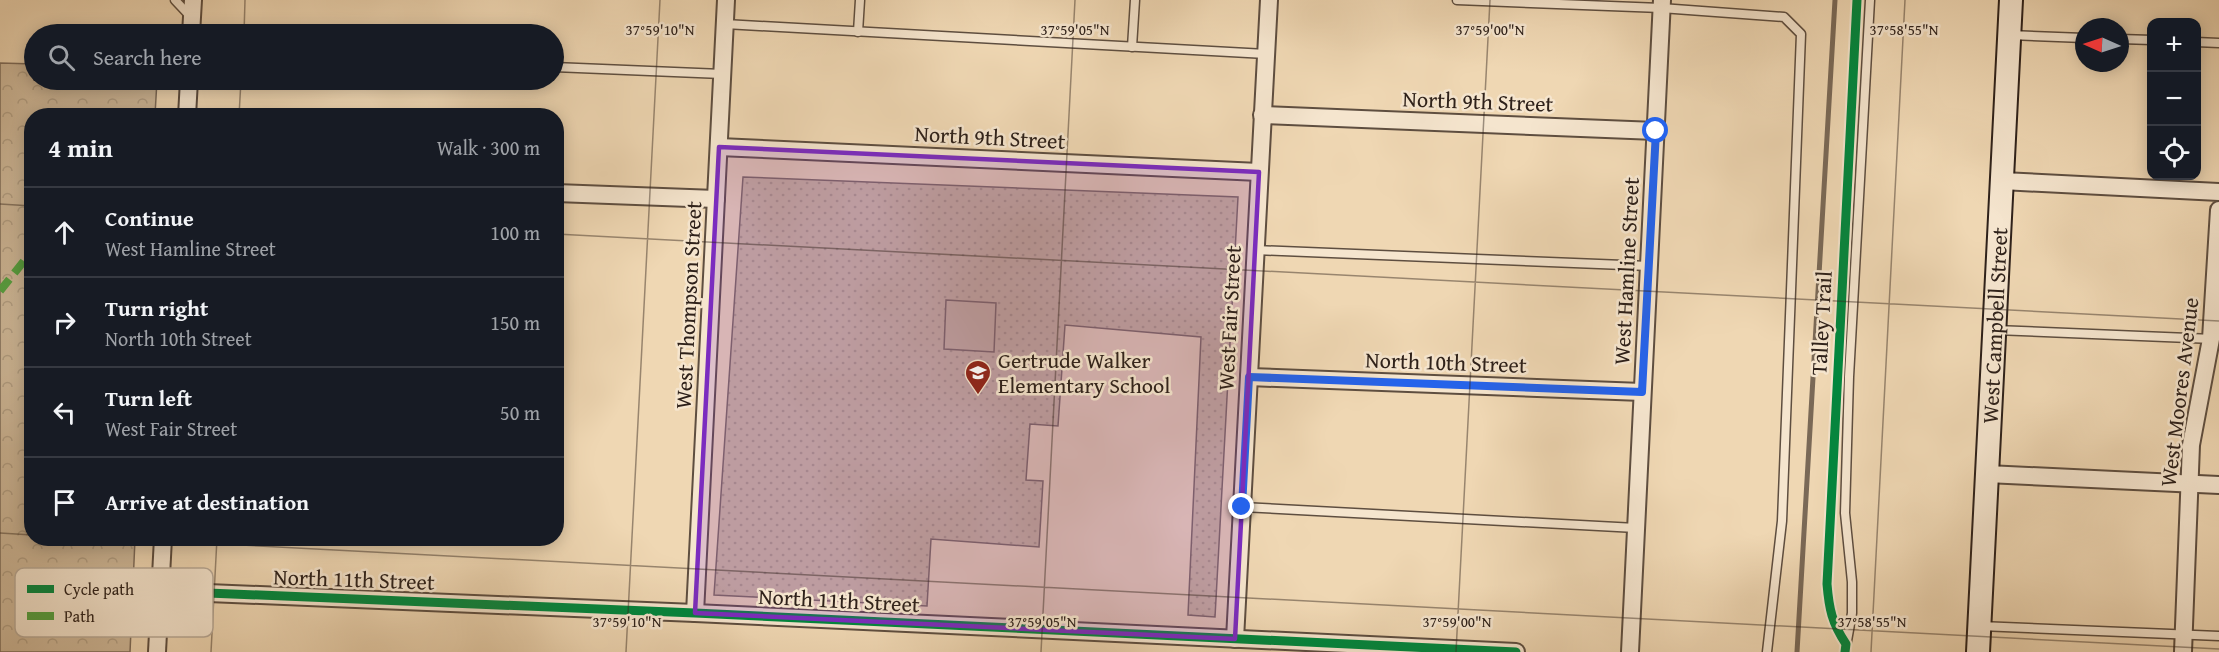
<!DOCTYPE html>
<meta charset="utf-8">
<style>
:root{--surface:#171b24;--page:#20242c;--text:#f1f3f6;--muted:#9ea1a6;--line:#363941}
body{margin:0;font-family:"Gentium Book Plus",serif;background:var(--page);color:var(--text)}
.controls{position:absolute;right:18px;top:18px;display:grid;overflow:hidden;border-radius:12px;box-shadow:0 3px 15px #0003}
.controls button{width:54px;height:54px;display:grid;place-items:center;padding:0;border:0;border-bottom:2px solid var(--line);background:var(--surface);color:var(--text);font:30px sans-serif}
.compass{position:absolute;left:2075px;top:18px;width:54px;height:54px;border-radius:50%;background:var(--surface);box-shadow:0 3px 15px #0003;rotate:273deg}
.stop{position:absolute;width:18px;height:18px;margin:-14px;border:4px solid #2563eb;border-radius:50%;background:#fff}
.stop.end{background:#2563eb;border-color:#fff;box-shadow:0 2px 6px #0008}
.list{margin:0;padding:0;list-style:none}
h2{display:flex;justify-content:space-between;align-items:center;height:78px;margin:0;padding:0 24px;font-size:26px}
h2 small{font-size:20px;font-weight:400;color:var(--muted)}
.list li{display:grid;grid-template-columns:39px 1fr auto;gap:18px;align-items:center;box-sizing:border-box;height:90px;padding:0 24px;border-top:2px solid var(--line)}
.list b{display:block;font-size:22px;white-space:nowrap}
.list p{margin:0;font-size:20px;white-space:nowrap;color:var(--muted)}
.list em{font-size:20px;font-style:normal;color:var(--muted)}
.icon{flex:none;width:33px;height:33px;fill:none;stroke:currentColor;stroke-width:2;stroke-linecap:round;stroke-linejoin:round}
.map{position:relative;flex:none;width:2219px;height:652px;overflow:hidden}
.search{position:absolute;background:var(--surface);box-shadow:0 3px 15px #0003;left:24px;top:24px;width:540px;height:66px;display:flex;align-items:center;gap:15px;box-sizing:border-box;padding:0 21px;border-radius:33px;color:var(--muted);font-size:22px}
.panel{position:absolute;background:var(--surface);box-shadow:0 3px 15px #0003;left:24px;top:108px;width:540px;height:438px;border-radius:24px}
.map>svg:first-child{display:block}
</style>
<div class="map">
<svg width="2219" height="652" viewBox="0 0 2219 652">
<defs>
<pattern id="grass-dots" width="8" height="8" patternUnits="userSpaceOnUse" patternTransform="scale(1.5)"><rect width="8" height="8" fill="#ceb899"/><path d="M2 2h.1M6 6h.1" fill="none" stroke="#b19e83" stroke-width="1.8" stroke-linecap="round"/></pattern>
<pattern id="forest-crowns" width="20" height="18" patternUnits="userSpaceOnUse" patternTransform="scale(1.5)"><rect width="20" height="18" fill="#ceb899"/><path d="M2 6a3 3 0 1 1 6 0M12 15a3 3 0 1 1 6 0" fill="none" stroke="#b19e83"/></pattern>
</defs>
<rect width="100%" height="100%" fill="#efd7b3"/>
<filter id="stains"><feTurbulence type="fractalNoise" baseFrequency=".00333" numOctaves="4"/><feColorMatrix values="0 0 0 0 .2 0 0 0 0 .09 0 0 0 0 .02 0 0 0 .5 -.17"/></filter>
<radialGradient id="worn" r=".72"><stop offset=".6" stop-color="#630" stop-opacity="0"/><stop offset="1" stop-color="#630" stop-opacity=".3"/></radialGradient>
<path fill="url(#grass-dots)" stroke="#7e6c5a" stroke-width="1.5" d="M743,177l495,20 -23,420 -27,-2 13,-278 -136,-12 -7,101 -28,-2 -4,56 17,1 -4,66 -108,-8 -4,67 -213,-11z"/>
<path fill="url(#forest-crowns)" stroke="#7e6c5a" stroke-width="1.5" d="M0,63l34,1v16h123l-2,35 -123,1v422l103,1 -5,113h-130z"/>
<path fill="#ceb899" stroke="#7e6c5a" stroke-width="1.5" d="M946,300l50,3 -2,49 -50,-3z"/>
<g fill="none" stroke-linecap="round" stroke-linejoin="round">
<path stroke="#7a6957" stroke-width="5" d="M1797,652l38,-652"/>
<defs>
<g id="lane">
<path d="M175,0l15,16"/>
<path d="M1457,0l204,8 123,9 17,17 -19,487 -15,131"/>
<path d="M725,24l541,30"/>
<path d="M858,32l2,-32"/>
<path d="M2010,35l74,3"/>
<path d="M2120,39l32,1"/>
<path d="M2196,42l23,1"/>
<path d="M1132,47l3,-47"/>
<path d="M554,67l168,7"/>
<path d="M1255,250l394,16"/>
<path d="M1995,330l218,9"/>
<path d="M1242,507l394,21"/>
<path d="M1980,626l239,10"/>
<path d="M1845,652l7,-39v-31l-7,-69 4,-136 21,-377"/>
</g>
<g id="street">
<path d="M191,34l2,-34"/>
<path d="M1262,115l394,16"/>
<path d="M187,116l2,-36"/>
<path d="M719,147l540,25"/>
<path d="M2002,181l217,11"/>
<path d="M556,193l160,6"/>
<path d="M1249,377l393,15"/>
<path d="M1987,474l232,11"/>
<path d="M160,591l535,22 821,39"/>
<path d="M695,613l31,-613"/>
<path d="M1235,639l34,-639"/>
<path d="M157,652l6,-114"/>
<path d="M1630,652l32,-652"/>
<path d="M2183,652l8,-207 20,-106 8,-129"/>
</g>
<g id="secondary">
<path id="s1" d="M1978,652l33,-652"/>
</g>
</defs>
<use href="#lane" stroke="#5e4e40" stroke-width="11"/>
<use href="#street" stroke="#5e4e40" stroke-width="20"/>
<use href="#secondary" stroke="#2e211a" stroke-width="26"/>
<use href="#lane" stroke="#f5e5ce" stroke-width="8"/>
<use href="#street" stroke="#f5e5ce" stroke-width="16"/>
<use href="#secondary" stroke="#f5e5ce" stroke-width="22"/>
<g stroke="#52a240" stroke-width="8" stroke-dasharray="15 8" stroke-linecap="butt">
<path d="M0,291l32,-40"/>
<path d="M52,611l96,7"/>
</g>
<defs>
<g id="cycleway">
<path d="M160,591l535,22 821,39"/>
<path d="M1845,652l1,-8c-14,-21 -17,-35 -19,-60l30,-584"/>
</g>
</defs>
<use href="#cycleway" stroke="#f5e5ce" stroke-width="13"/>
<use href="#cycleway" stroke="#00873e" stroke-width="9"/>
</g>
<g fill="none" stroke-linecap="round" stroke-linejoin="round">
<path stroke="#2563eb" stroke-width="8" d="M1242,507l7,-130 393,15 14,-261"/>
</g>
<path fill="#7b2cbf" fill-opacity="0.2" stroke="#7b2cbf" stroke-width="4.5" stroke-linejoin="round" d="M719,147l540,25 -24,467 -540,-26z"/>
<path fill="none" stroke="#2e211a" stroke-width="1.5" stroke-opacity="0.45" d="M244,34l1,-34M239,116l2,-36M0,204l32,2M556,234l1663,87M0,533l32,2M107,538l2112,111M211,652l6,-114M626,652l34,-652M1041,652l34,-652M1456,652l34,-652M1871,652l34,-652"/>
<defs>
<symbol id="school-pin" viewBox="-11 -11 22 30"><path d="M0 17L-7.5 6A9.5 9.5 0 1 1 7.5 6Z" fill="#8f2418" stroke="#f5e5ce"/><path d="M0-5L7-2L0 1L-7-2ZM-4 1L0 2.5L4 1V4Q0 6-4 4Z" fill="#fff"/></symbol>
</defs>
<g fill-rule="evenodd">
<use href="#school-pin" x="963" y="358" width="30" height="40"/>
</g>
<g text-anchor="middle" stroke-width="5" stroke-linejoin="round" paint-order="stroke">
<g font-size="22" fill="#2e211a" stroke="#f5e5ce">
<text transform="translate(1478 101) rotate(2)" y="8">North 9th Street</text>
<text transform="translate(990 137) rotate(3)" y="8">North 9th Street</text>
<text transform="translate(1626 271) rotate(-87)" y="8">West Hamline Street</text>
<text transform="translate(688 305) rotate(-87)" y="8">West Thompson Street</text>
<text transform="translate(1229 318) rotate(-87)" y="8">West Fair Street</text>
<text transform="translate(1821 323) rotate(-87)" y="8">Talley Trail</text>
<text dy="8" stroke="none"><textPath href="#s1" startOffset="327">West Campbell Street</textPath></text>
<text transform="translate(1446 362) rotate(2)" y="8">North 10th Street</text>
<text transform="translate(2179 392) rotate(-83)" y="8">West Moores Avenue</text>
<text transform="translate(354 579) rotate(2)" y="8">North 11th Street</text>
<text transform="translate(839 600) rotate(3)" y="8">North 11th Street</text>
</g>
<g font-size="22" fill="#2e211a" stroke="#f5e5ce" text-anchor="start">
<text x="998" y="368">Gertrude Walker<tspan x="998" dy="25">Elementary School</tspan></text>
</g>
</g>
<rect x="15" y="568" width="198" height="69" rx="9" fill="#f5e5ce" stroke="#b9aa98" stroke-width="1.5"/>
<rect x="27" y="585" width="27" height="8" fill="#00873e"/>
<rect x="27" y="612" width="27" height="8" fill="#52a240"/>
<g font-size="16" fill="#2e211a">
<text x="64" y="595">Cycle path</text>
<text x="64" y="622">Path</text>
</g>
<g font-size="15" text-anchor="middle" fill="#2e211a" stroke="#f5e5ce" stroke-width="5" stroke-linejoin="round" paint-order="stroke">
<text x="660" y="35">37°59'10"N</text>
<text x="1075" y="35">37°59'05"N</text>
<text x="1490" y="35">37°59'00"N</text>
<text x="1904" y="35">37°58'55"N</text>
<text x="627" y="627">37°59'10"N</text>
<text x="1042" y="627">37°59'05"N</text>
<text x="1457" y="627">37°59'00"N</text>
<text x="1872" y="627">37°58'55"N</text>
</g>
<rect width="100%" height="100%" filter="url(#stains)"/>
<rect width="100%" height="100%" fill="url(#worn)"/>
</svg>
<div class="controls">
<button>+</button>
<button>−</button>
<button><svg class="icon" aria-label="locate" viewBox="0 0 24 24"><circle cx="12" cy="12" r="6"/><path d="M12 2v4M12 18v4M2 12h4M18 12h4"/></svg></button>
</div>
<svg class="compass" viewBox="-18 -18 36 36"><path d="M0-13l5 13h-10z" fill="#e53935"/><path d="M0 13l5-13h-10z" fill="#9ea1a6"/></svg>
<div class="stop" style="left:1656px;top:131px"></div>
<div class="stop end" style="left:1242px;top:507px"></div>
<div class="search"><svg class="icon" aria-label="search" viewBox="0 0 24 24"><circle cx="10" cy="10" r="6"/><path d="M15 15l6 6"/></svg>Search here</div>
<section class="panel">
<h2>4 min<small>Walk · 300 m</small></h2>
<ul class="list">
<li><svg class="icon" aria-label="ahead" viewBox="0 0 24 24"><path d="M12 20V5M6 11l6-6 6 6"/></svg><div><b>Continue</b><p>West Hamline Street</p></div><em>100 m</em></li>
<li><svg class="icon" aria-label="right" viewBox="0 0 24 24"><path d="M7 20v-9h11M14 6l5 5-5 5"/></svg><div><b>Turn right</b><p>North 10th Street</p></div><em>150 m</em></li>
<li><svg class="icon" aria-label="left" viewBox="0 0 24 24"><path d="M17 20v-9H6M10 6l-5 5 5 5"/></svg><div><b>Turn left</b><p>West Fair Street</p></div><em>50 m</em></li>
<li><svg class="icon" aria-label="arrive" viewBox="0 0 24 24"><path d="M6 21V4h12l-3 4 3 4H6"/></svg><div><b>Arrive at destination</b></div></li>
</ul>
</section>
</div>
